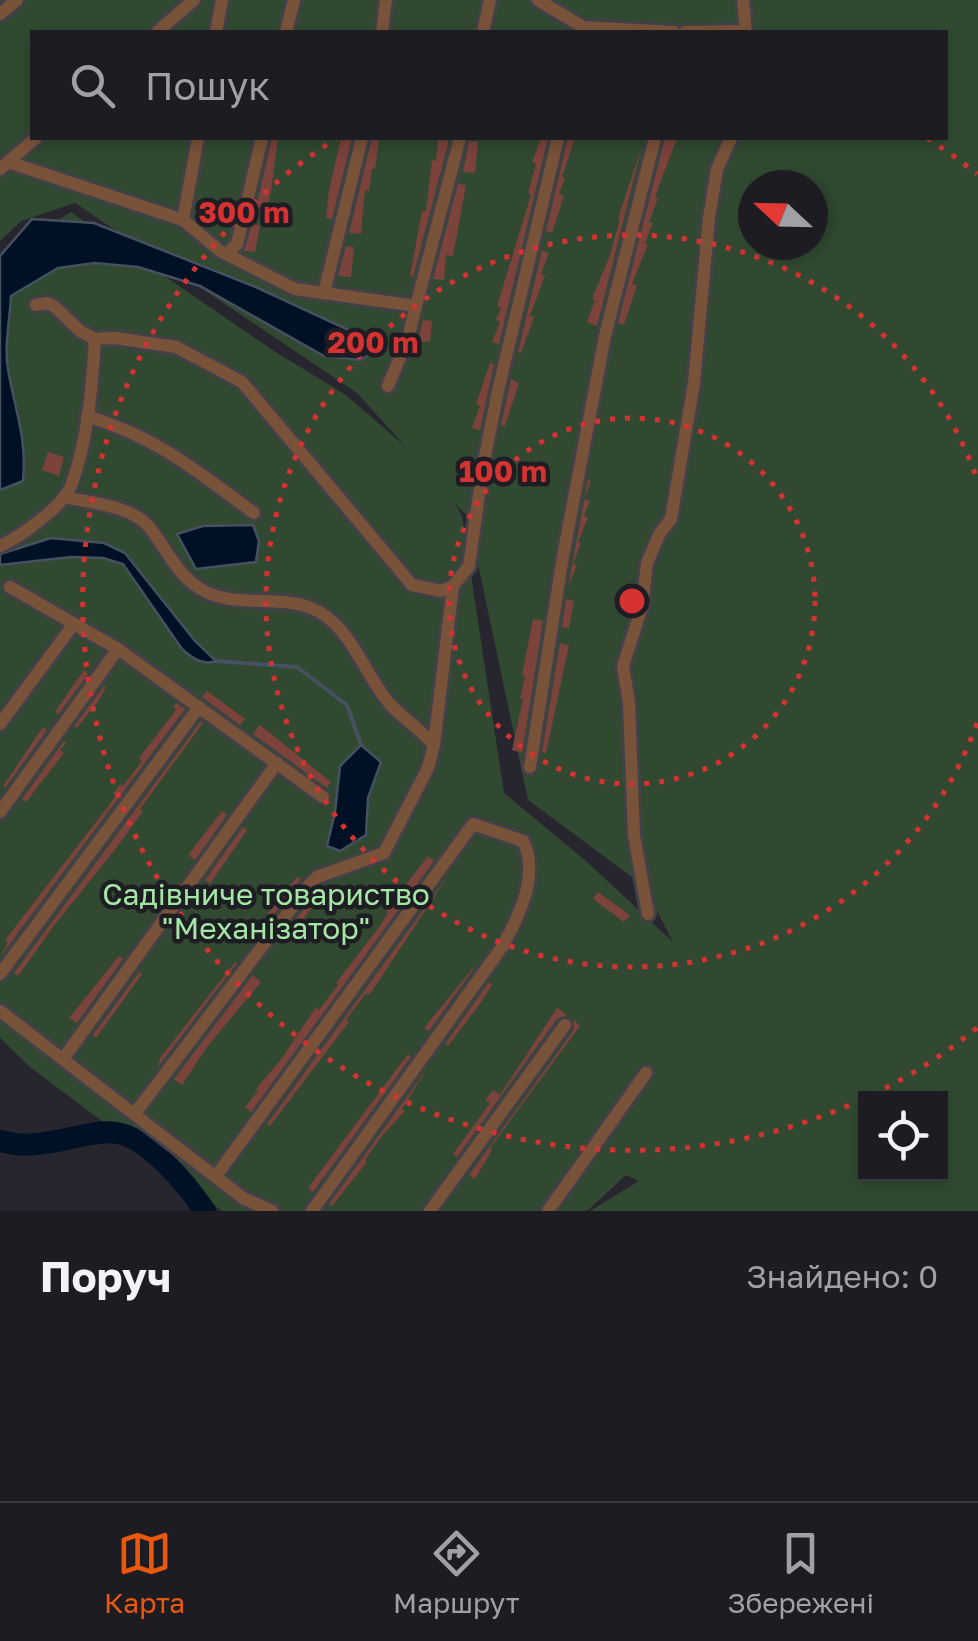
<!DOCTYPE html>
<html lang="uk">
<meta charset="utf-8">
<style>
:root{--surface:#1d1c22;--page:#2a292f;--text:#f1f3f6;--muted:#a0a1a5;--line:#3b3a40;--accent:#ea580c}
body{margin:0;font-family:"Golos Text",sans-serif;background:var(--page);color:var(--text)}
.controls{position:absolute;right:30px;bottom:30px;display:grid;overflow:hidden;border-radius:0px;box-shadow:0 5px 15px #0003}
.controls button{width:90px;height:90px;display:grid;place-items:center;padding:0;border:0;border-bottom:2px solid var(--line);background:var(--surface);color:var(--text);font:50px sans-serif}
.compass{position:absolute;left:738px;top:170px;width:90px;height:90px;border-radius:50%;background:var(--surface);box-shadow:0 5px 15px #0003;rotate:292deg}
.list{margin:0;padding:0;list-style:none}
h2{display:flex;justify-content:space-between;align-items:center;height:130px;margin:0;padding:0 40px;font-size:42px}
h2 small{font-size:32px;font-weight:400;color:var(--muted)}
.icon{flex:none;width:55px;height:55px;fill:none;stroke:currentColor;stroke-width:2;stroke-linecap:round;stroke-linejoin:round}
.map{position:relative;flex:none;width:978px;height:1211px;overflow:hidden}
.search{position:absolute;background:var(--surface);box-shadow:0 5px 15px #0003;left:30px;right:30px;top:30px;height:110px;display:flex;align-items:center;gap:25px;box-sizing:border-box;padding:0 35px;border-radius:0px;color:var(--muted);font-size:38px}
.sheet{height:290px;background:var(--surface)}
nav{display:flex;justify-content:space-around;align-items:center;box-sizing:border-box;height:140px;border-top:2px solid var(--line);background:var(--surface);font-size:28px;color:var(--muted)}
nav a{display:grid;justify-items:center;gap:5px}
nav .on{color:var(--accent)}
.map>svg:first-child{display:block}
</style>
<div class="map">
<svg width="978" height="1211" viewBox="0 0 978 1211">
<rect width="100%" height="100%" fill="#27262e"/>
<path fill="#314931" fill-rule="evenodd" d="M0,0h978v1211h-388l49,-30 -13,-6 -39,36h-365l-192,-144 -30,-29v-781l71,-45 203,139 72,44 60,52 -49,-54 -282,-190 -54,18 -21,20zM32,32h914v106h-914zM753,185h60v60h-60zM455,503l13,14 60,283 116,86 29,56 -87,-81 -82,-68 -42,-277zM866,1098h74v76h-74z"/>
<g fill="#001125" stroke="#455160" stroke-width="2.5">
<path d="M32,219l62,4 164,65 110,51 8,10 -15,11 -37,-4 -124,-70 -62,-19 -43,-4 -37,5 -47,28c-1,23 -7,51 -3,73 7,42 19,67 15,112l-23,9v-234z"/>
<path d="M253,525l6,16 -3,21 -60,7 -19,-35 26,-8z"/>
<path d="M51,538l53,5 21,10 70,88 21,20c-13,5 -24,-3 -34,-12l-59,-85 -20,-6 -32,-1 -71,8v-11z"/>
<path d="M361,745l20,17 -13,36 -2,37 -26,16 -13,-5 8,-34 5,-46z"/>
</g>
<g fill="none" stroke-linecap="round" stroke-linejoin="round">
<path stroke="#455160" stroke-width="4" d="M216,661l81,6 50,38 14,40"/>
<path stroke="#001125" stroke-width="22" d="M0,1141c27,7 35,3 62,-1 16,-3 39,-10 55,-7 32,5 71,53 88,78"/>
</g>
<g fill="#7c423c">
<path d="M272,138h6l-7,53 -4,19 -11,-2z"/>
<path d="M341,138h11l-20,81 -6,-1 3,-28z"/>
<path d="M372,138h7l-4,31h-3l-3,22 -4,-1 -4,44 -12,-1z"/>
<path d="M541,138h7l-49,206 -7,-2 8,-20 -4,-2 5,-12 -4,-2 34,-111 -3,-2 8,-29 -4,-2z"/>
<path d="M568,138h7l-13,39 3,1 -6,16 5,2 -12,37 -6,-2z"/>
<path d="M665,138h12l-22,59 3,1 -9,24 4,1 -8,20 3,1 -16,40 5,1 -13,40 -6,-2z"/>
<path d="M438,140l10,1v3l-35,133 -3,-1 12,-65h4l6,-51 4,1z"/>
<path d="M469,141l9,1 -3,31 -12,-1z"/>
<path d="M642,146l-45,180 -10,-4 8,-22 -3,-1 18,-44 10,-36 -2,-1z"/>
<path d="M458,184l8,1 -13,71 -7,-1 -2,25 -11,-1z"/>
<path d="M252,224l8,1 -5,27 -11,-1z"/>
<path d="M346,246l8,1 -3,30 -13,-1z"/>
<path d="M542,250l7,3 -8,21 4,2 -15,40 4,1 -13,36 -3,-1z"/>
<path d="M423,320l9,1 -2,21 -12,-1z"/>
<path d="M490,363l4,1 -14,66 -8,-2 8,-22 -4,-2z"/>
<path d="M511,379l8,4 -14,43 -4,-1z"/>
<path d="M48,452l16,5 -5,19 -17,-6z"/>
<path d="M588,479l3,2 -7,18 6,2 -6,15 4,2 -10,24 3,1 -8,21 4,1 -9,22z"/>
<path d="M566,599l8,2 -5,27 -7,-1z"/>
<path d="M533,619l10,2 -21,132 -10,-3 11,-51h-3l5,-23 -3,-1z"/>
<path d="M560,643l9,2 -23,108 -4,-1z"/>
<path d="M84,670l4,4 -30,41 -3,-3z"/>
<path d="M104,686l2,1 -6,12 -23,29 -3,-2z"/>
<path d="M207,691l38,28 -5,6 -38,-28z"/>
<path d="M176,703l9,6 -185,248 8,-15 -3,-2 111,-144 -3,-2 7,-10 3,2 19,-25 -3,-3 37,-48 -3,-3z"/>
<path d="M201,721l2,2 -63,86 3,2 -26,36 -64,80 -35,49 -4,-3z"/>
<path d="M260,725l71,57 -4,6 -74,-54z"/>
<path d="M43,727l4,3 -42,58 -2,-2z"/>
<path d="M64,741l2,2 -6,7 4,3 -38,49 -4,-3z"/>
<path d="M222,811l5,4 -32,45 -7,-5z"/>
<path d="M243,827l4,3 -37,54 -5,-4z"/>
<path d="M428,856l6,5 -183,251 -6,-5 13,-16 -2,-2 26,-31 34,-51 3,3 19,-25 -2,-2 41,-53 11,-17 -2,-2z"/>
<path d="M450,873l-74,112 -7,10 -3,-2 -20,27 3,2 -79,104 -3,-2z"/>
<path d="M297,877l4,2 -29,38 -5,-3z"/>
<path d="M317,892l4,3 -28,38 -5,-4z"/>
<path d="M598,892l32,23 -6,7 -31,-23z"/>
<path d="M119,956l4,3 -46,64 -8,-5z"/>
<path d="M235,962l2,1 -79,104 2,-9z"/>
<path d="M472,969l1,1 -44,61 -5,-3z"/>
<path d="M139,972l3,2 -46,64 -3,-3z"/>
<path d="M253,975l8,7 -54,65 -25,38 -8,-6z"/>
<path d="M489,982l3,3 -10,16 -34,45 -3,-2z"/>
<path d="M557,1008l10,7 -10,4 -100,138 -4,-3 37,-51 -5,-3 8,-10 7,5z"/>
<path d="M574,1020l6,6 -90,122 2,2 -17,29 -6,-4 104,-144z"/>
<path d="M408,1054l3,3 -98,135 -5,-4z"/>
<path d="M427,1069l-25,40 3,2 -24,26 -16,23 2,2 -35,44 -3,-2z"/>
</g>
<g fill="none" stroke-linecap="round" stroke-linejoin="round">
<defs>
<g id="street">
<path d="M538,0l45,27 91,5"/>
<path d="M743,0l3,32"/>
<path d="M0,14l17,-14"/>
<path d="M157,32l37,-32"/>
<path d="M216,32l6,-32"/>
<path d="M286,32l8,-32"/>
<path d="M382,32l4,-32"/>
<path d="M483,32l7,-32"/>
<path d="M685,32l60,-1"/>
<path d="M8,162l175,58 37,31 75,38 121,17 44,-168"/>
<path d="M0,169l36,-31"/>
<path d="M183,220l15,-82"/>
<path d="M228,253l9,-9 25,-106"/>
<path d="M324,293l38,-155"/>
<path d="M36,305l11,-2 8,4 25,24 15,8 20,-1 61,9 66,35 170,203 29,6 12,-5 16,-20 14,-100 15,-75 60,-253"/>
<path d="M388,386l20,-48 8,-32"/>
<path d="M87,416c71,22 108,54 167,97"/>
<path d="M64,497c26,6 68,8 86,31 14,18 24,40 42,55 35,29 80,10 119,25 39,15 53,66 78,95 13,15 31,26 45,42l-6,23 -44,85 -67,24 -8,8 -173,227"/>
<path d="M0,546c20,-9 62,-39 71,-60 17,-45 21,-99 24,-147"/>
<path d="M10,587l108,62 205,148"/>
<path d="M0,724l73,-99"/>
<path d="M434,745l19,-159"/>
<path d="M530,767l33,-211 42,-220 50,-198"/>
<path d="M0,812l118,-163"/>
<path d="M648,914l-14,-79 -5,-132 -6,-37 19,-59 5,-44 13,-30 11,-14 23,-136 15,-165 8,-49 14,-31"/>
<path d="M0,974l199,-267"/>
<path d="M0,1011l243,187 29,13"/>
<path d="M63,1059l214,-296"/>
<path d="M216,1176l257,-352 50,17c17,33 -4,76 -21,106l-190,264"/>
<path d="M430,1211l135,-186"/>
<path d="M548,1211l98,-138"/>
</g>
</defs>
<use href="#street" stroke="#424148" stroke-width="18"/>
<use href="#street" stroke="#795339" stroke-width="12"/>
</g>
<g fill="none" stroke="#d73232" stroke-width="5" stroke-dasharray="5 10">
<circle cx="632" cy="601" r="183"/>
<path d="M977 723A366 366 0 1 1 977 479"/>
<path d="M977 1028A549 549 0 1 1 337 138M927 138A549 549 0 0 1 977 174"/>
</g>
<g text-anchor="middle" stroke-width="9" stroke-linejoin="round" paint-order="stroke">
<g font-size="30" fill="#a4e6a4" stroke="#1e1d24">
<text x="266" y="905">Садівниче товариство<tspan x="266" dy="34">"Механізатор"</tspan></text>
</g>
</g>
<circle cx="632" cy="601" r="15" fill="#d73232" stroke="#1e1d24" stroke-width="5"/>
<g font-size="30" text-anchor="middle" font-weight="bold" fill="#d73232" stroke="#1e1d24" stroke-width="9" stroke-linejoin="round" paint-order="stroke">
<text x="244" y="223">300 m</text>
<text x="373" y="353">200 m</text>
<text x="503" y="482">100 m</text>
</g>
</svg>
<div class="controls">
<button><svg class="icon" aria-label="locate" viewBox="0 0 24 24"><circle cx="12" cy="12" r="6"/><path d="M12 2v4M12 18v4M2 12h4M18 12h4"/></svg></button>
</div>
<svg class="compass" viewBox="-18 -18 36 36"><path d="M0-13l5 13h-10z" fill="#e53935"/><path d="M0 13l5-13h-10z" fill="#a0a1a5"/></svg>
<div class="search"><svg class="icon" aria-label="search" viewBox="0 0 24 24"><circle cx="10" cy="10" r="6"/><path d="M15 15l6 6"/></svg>Пошук</div>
</div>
<section class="sheet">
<h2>Поруч<small>Знайдено: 0</small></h2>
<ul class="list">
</ul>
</section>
<nav>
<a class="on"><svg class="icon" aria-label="map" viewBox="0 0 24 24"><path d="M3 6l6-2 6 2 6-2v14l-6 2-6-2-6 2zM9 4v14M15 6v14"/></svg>Карта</a>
<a><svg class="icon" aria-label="directions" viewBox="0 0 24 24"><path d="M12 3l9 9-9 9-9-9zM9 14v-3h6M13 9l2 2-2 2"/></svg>Маршрут</a>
<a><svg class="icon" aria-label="saved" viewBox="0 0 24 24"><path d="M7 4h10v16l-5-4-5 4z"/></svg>Збережені</a>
</nav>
